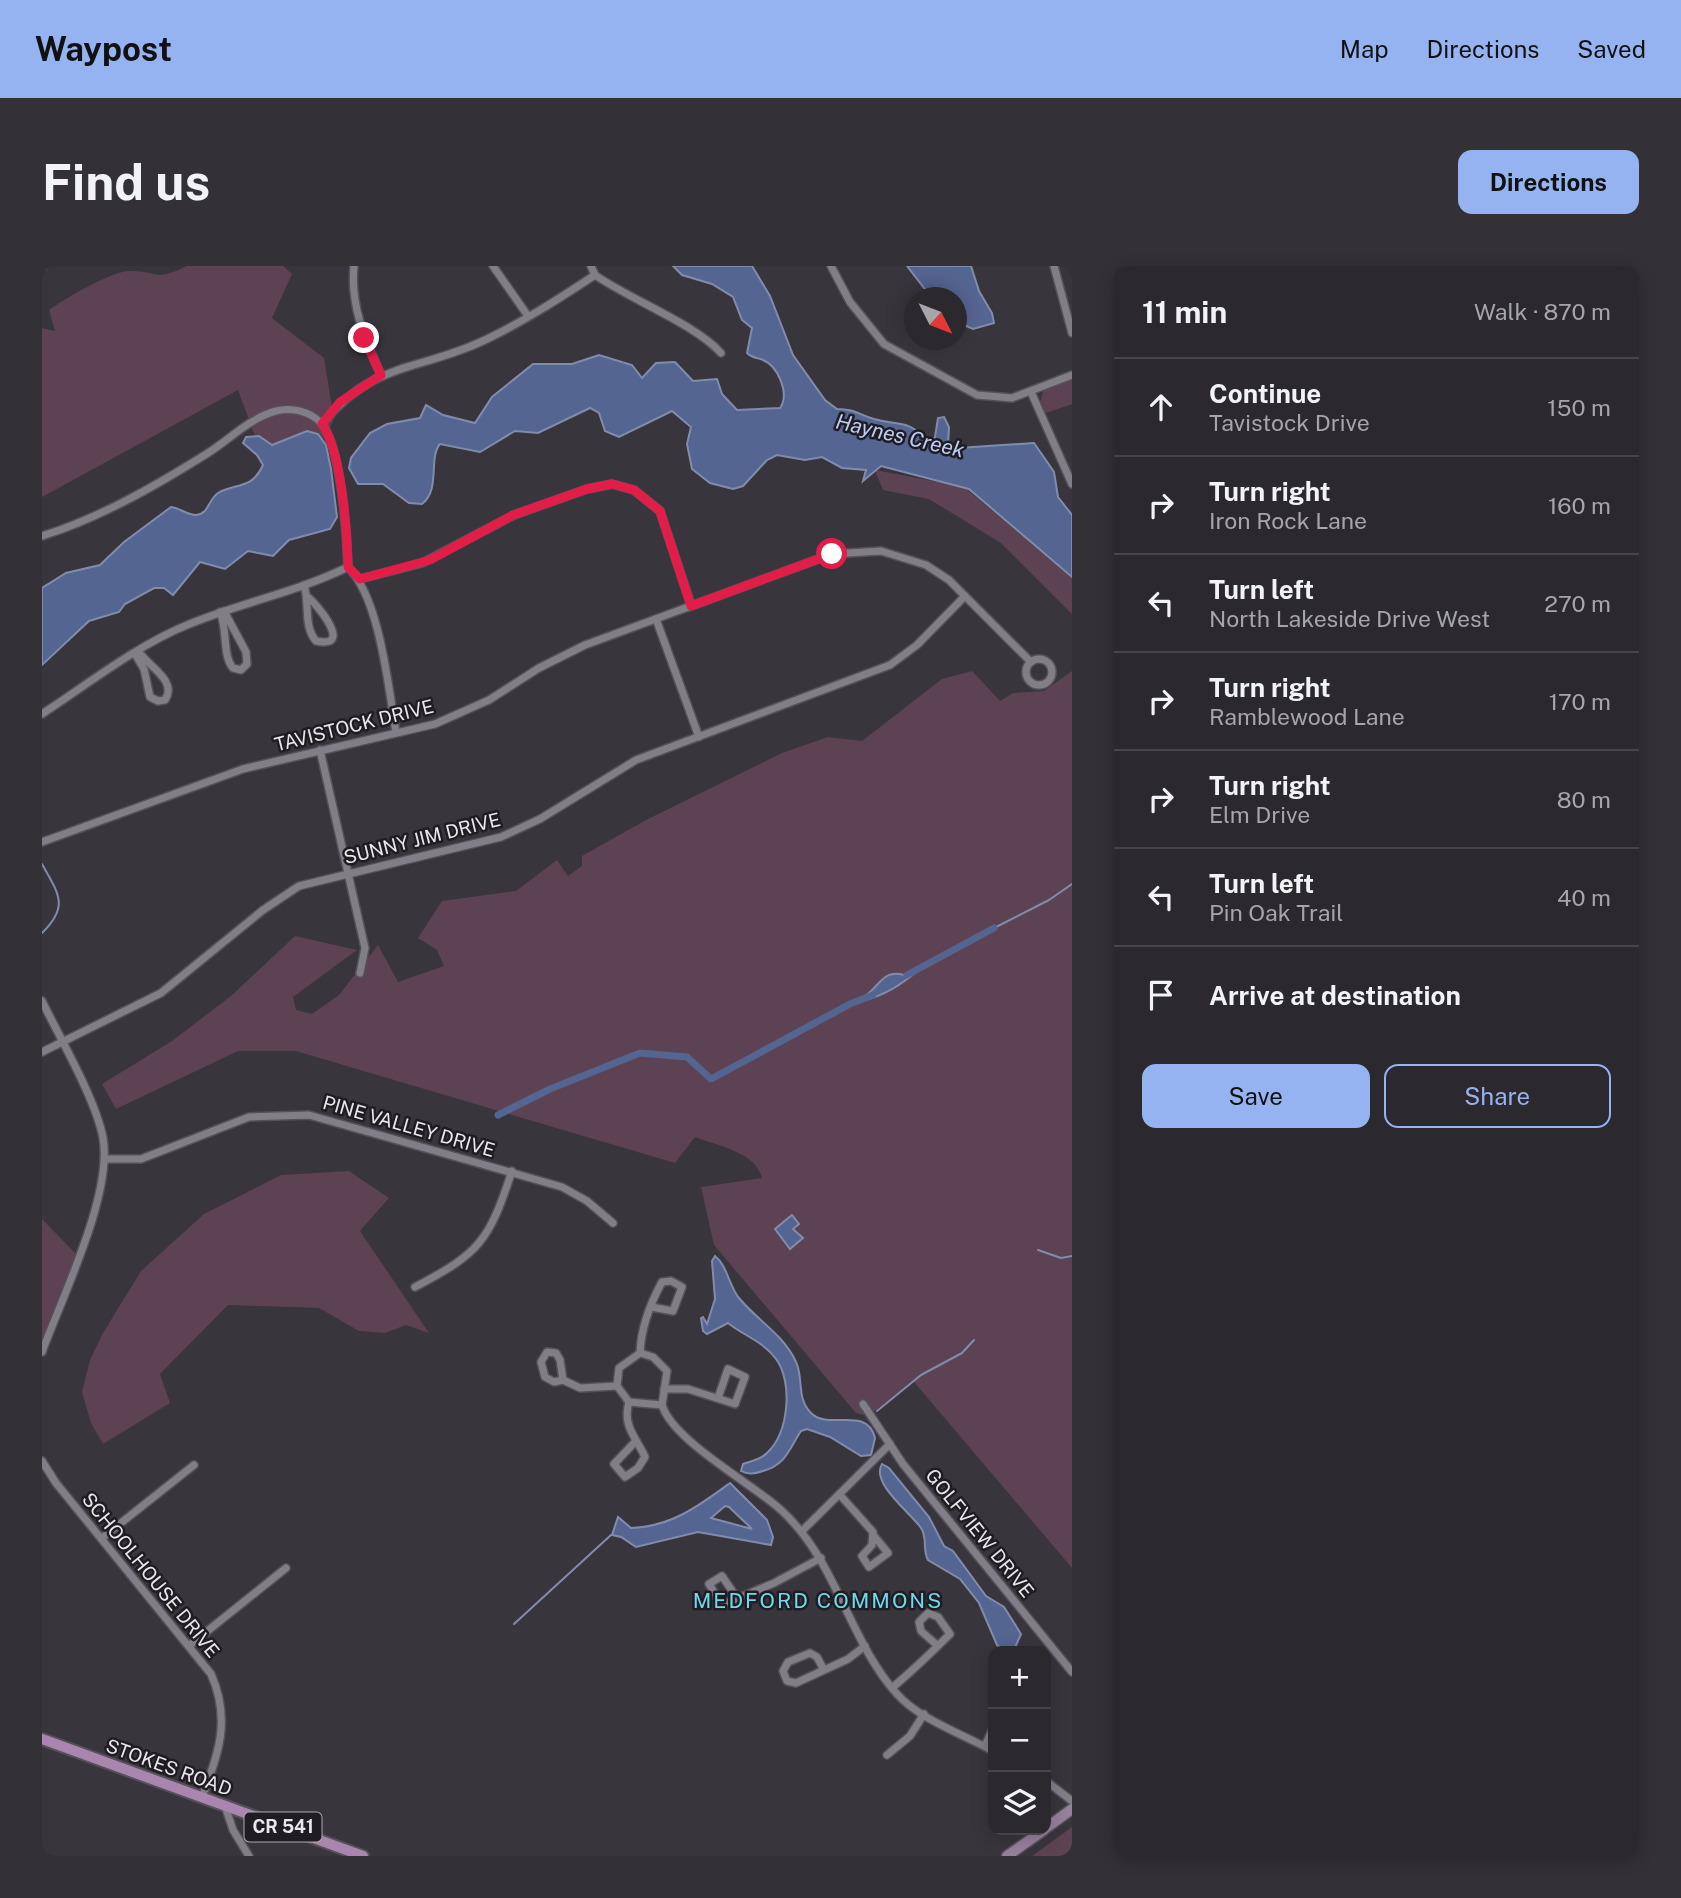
<!DOCTYPE html>
<meta charset="utf-8">
<style>
:root{--surface:#2b282e;--page:#333036;--text:#f1f3f6;--muted:#a6a6aa;--line:#47444a;--accent:#95b2f1}
body{margin:0;font-family:"Public Sans",sans-serif;background:var(--page);color:var(--text)}
.controls{position:absolute;right:21px;bottom:21px;display:grid;overflow:hidden;border-radius:14px;box-shadow:0 4px 18px #0003}
.controls button{width:63px;height:63px;display:grid;place-items:center;padding:0;border:0;border-bottom:2px solid var(--line);background:var(--surface);color:var(--text);font:35px sans-serif}
.compass{position:absolute;left:862px;top:21px;width:63px;height:63px;border-radius:50%;background:var(--surface);box-shadow:0 4px 18px #0003;rotate:132deg}
.stop{position:absolute;width:21px;height:21px;margin:-16px;border:5px solid #e11d48;border-radius:50%;background:#fff}
.stop.end{background:#e11d48;border-color:#fff;box-shadow:0 2px 7px #0008}
.list{margin:0;padding:0;list-style:none}
h2{display:flex;justify-content:space-between;align-items:center;height:91px;margin:0;padding:0 28px;font-size:30px}
h2 small{font-size:23px;font-weight:400;color:var(--muted)}
.list li{display:grid;grid-template-columns:46px 1fr auto;gap:21px;align-items:center;box-sizing:border-box;height:98px;padding:0 28px;border-top:2px solid var(--line)}
.list b{display:block;font-size:26px;white-space:nowrap}
.list p{margin:0;font-size:23px;white-space:nowrap;color:var(--muted)}
.list em{font-size:23px;font-style:normal;color:var(--muted)}
.actions{display:flex;gap:14px;padding:21px 28px}
.actions a{flex:1;padding:16px 0;border:2px solid var(--accent);border-radius:14px;text-align:center;font-size:24px;color:var(--accent)}
.actions .main{background:var(--accent);color:#111}
.icon{flex:none;width:38px;height:38px;fill:none;stroke:currentColor;stroke-width:2;stroke-linecap:round;stroke-linejoin:round}
.map{position:relative;flex:none;width:1030px;height:1590px;overflow:hidden;border-radius:14px}
header{display:flex;align-items:center;gap:42px;box-sizing:border-box;height:98px;padding:0 35px;background:var(--accent);color:#111}
header strong{font-size:33px}
nav{display:flex;gap:38px;margin-inline-start:auto;font-size:24px}
.intro{display:flex;align-items:center;justify-content:space-between;box-sizing:border-box;height:168px;padding:0 42px}
h1{margin:0;font-size:49px}
.button{padding:18px 32px;border-radius:14px;background:var(--accent);color:#111;font-size:24px;font-weight:700}
main{display:flex;gap:42px;padding:0 42px}
aside{flex:1;background:var(--surface);border-radius:14px;box-shadow:0 4px 18px #0003}
.map>svg:first-child{display:block}
</style>
<header>
<strong>Waypost</strong>
<nav><a>Map</a><a>Directions</a><a>Saved</a></nav>
</header>
<div class="intro"><h1>Find us</h1><a class="button">Directions</a></div>
<main>
<div class="map">
<svg width="1030" height="1590" viewBox="0 0 1030 1590">
<rect width="100%" height="100%" fill="#39353d"/>
<g fill="#5c4252">
<path d="M145,0h96l9,8 -20,44 52,40 10,61 -19,36 -46,19 -31,-84 -196,107v-169l13,3 -6,-21c15,-11 63,-39 80,-39 31,0 25,11 58,-5z"/>
<path d="M1030,104v34l-26,9 -6,-9 5,-23z"/>
<path d="M833,204l89,17 108,91v36l-71,-71 -72,-44 -46,-9z"/>
<path d="M930,405l28,30 13,-8 31,-2 28,-20v897l-158,-186 -46,34 -12,-3 -142,-168 -13,-58 61,-9c-6,-26 -44,-32 -67,-41l-20,26 -379,-112h-58l-122,58 -14,-25 70,-43 59,-45 64,-60 62,14 -64,47 3,13 16,4 27,-19 39,-50 20,37 46,-16 -7,-16 -19,-12 24,-37 74,-10 41,-31 11,16 14,-10v-10l64,-36 136,-67 46,-16 34,4 80,-62z"/>
<path d="M307,905l40,27 -29,33 69,102 -23,-8 -21,8 -26,-2 -40,-23 -91,-3 -68,69 10,29 -67,41 -12,-21 -9,-31 8,-32 13,-27 38,-62 63,-57 77,-39z"/>
<path d="M0,953l36,37 -36,96z"/>
<path d="M1030,1561v29h-40z"/>
</g>
<g fill="#556591" stroke="#818cac" stroke-width="2" fill-rule="evenodd">
<path d="M631,0h79l18,30 23,59 32,45 12,9c17,0 21,5 37,10 29,8 30,-1 55,22l6,-4 3,-19 6,-1 5,10 -1,18 10,3 76,-5 20,29 4,25 14,18v62l-103,-88 -88,-23 -18,15 3,-11 -24,-2 -20,-11 -17,3 -28,-5 -10,5 -24,26 -10,3 -23,-6 -18,-14 -5,-25 4,-17 -19,-16 -53,26 -14,-6 -6,-18 -9,-5 -52,25 -23,-2 -35,21 -40,-8c-12,14 1,45 -18,60l-13,-1 -26,-19h-25l-9,-16 2,-10 19,-25 17,-9 33,-6 6,-13 17,10 32,8 17,-26 41,-33h39l27,-9 33,10 10,13 14,-15 19,-1 18,19 24,-2 5,15 15,16 43,-2c10,-14 -2,-42 -17,-48 -7,-3 -10,-1 -16,-7l5,-25 -10,-8 -9,-23 -21,-13 -30,-9z"/>
<path d="M865,0h64l8,25 13,22 2,10 -21,6 -16,-7 -1,-24 -25,-1z"/>
<path d="M265,165l11,3 8,11 5,24 6,48 -7,12 -41,11 -16,16 -25,-5 -23,18 -25,-7 -27,33 -9,-7h-10l-29,16 -6,8 -30,9 -47,44v-77l24,-15 34,-8 24,-23 47,-35c9,1 16,8 25,8 13,-1 12,-15 22,-22 17,-10 34,-3 45,-28l-6,-10 -14,-12 3,-6 13,-1 13,9z"/>
<path d="M871,704l2,3c-16,13 -29,21 -49,27l-1,-4c15,-10 18,-27 39,-21z"/>
<path d="M750,949l7,9 -6,5 10,9 -13,11 -15,-20z"/>
<path d="M673,990c12,9 14,30 24,42 18,22 45,37 57,64 8,17 0,36 15,51 17,18 56,-8 64,25l-4,17 -10,1 -31,-19 -23,-8 -6,2c-12,18 -15,34 -38,40 -8,3 -15,4 -22,0l2,-7c9,-3 19,-5 25,-12 21,-21 25,-70 8,-93 -13,-18 -32,-23 -48,-36l-21,11 -4,-3 -2,-13 2,-1 4,7 8,-25 -3,-38z"/>
<path d="M840,1198l7,4 40,49 15,29 9,5 33,45 18,11 17,27 -7,16h-10l-7,-5 -18,-42 -19,-24 -32,-19c-6,-11 0,-21 -7,-32 -10,-15 -51,-45 -39,-64z"/>
<path d="M688,1217l37,37 6,17 -2,8 -73,-13 -62,15 -15,-10 -9,-2 6,-18 13,11c40,-1 69,-23 99,-45zM683,1240l4,1 23,22 -41,-11z"/>
</g>
<g fill="none" stroke-linecap="round" stroke-linejoin="round">
<g stroke="#818cac" stroke-width="2">
<path d="M0,598c16,29 28,42 0,69"/>
<path d="M952,662l55,-28 23,-16"/>
<path d="M996,984l23,8 11,-2"/>
<path d="M835,1145l44,-36 41,-22 12,-13"/>
<path d="M472,1358l97,-89"/>
</g>
<g stroke="#556591" stroke-width="7">
<path d="M865,709l87,-47"/>
<path d="M456,849l52,-26 90,-36 47,4 24,22 139,-75 23,-9"/>
</g>
<defs>
<g id="street">
<path d="M312,0c-4,39 11,74 27,109"/>
<path d="M451,0l35,50"/>
<path d="M789,0l19,36 34,42 93,51 35,3 60,-23"/>
<path d="M1012,0l18,67"/>
<path d="M0,1l2,-1"/>
<path d="M553,9c36,25 100,49 126,78"/>
<path d="M989,126l41,92"/>
<path d="M280,158c52,-64 96,-52 163,-84 38,-18 75,-42 110,-65l-4,-9"/>
<path d="M0,270c58,-18 115,-51 166,-83 22,-14 42,-35 68,-42 15,-4 33,0 44,11 21,21 27,114 28,145"/>
<path d="M306,301c32,32 40,119 48,165"/>
<path d="M318,313l62,-16 92,-48 73,-26 25,-5 22,6 26,21 31,94"/>
<path d="M262,319c6,18 -1,41 12,56 38,8 2,-35 -7,-43"/>
<path d="M178,346c8,18 2,43 13,56l8,2 6,-6 -1,-12 -22,-41"/>
<path d="M614,353l43,118"/>
<path d="M93,388l9,15 6,28 8,4 7,-1c13,-19 -16,-33 -26,-48"/>
<circle cx="997" cy="406" r="13"/>
<path d="M0,448c46,-30 94,-68 145,-89 53,-22 110,-33 161,-58"/>
<path d="M278,484l45,198 -5,25"/>
<path d="M0,576l201,-73 192,-45 54,-24 50,-32 46,-23 247,-91 49,-3 45,14 23,15 82,82"/>
<path d="M0,735c18,37 54,99 61,137 10,56 -41,159 -61,214"/>
<path d="M0,786l119,-59 102,-83 36,-24 202,-49 39,-18 96,-59 254,-95 27,-20 48,-49"/>
<path d="M63,893h36l108,-42 60,-2 253,72 25,14 26,22"/>
<path d="M373,1021c65,-34 74,-46 97,-116"/>
<path d="M505,1086l9,1 4,7 3,20 -9,2 -9,-5 -4,-15z"/>
<path d="M598,1087l13,4 14,14 -5,34"/>
<path d="M521,1114l17,8 37,-2"/>
<path d="M622,1123h24l47,15 10,-27 -17,-8 -10,29"/>
<path d="M587,1136l-12,-16 2,-18 21,-15c1,-25 10,-49 22,-71l9,-1 11,6 -9,24 -22,-4"/>
<path d="M587,1136c-7,24 7,35 16,55l-7,11 -13,9 -11,-13 21,-22"/>
<path d="M587,1136l33,3"/>
<path d="M821,1138l40,60 169,208"/>
<path d="M620,1139c11,36 91,79 119,105 56,51 67,129 116,184 23,26 66,40 96,57"/>
<path d="M0,1195l14,22 155,191c20,45 8,80 -9,123"/>
<path d="M798,1229l33,37 -1,13 -10,11 7,11 19,-14 -14,-17"/>
<path d="M760,1265l88,-87"/>
<path d="M60,1272l92,-73"/>
<path d="M695,1332l-15,-22 -13,8 13,21 52,-22 47,-25"/>
<path d="M148,1379l96,-77"/>
<path d="M782,1404l-7,-13 -7,-4 -22,9 -5,9 4,10 9,2 52,-24 17,-13"/>
<path d="M850,1422c20,-17 39,-35 58,-54l-12,-17 -10,-4 -9,9 2,9 17,15"/>
<path d="M943,1480l8,-18"/>
<path d="M845,1489l23,-19 14,-22"/>
<path d="M1004,1515l26,20"/>
<path d="M183,1540l8,24 16,26"/>
</g>
<g id="secondary">
<path d="M1004,1562l26,-19"/>
<path d="M965,1590l37,-26"/>
</g>
<path id="primary" d="M0,1473l321,117"/>
</defs>
<use href="#street" stroke="#545158" stroke-width="10"/>
<use href="#secondary" stroke="#545158" stroke-width="13"/>
<use href="#primary" stroke="#545158" stroke-width="14"/>
<use href="#street" stroke="#827e88" stroke-width="7"/>
<use href="#secondary" stroke="#96819c" stroke-width="10"/>
<use href="#primary" stroke="#aa85b0" stroke-width="10"/>
</g>
<g fill="none" stroke-linecap="round" stroke-linejoin="round">
<path stroke="#e11d48" stroke-width="9" d="M322,72l17,37 -41,27 -18,22c20,28 25,107 26,143l12,12 70,-19 83,-45 74,-26 25,-5 22,6 26,21 31,95 141,-52"/>
</g>
<g text-anchor="middle" stroke-width="5" stroke-linejoin="round" paint-order="stroke">
<rect fill="#1f1d21" stroke="#acaaaf" stroke-width="2" x="202.5" y="1546.5" width="77" height="29" rx="5"/>
<g font-size="18" font-weight="bold" fill="#e9e7ec">
<text x="241" y="1567">CR 541</text>
</g>
<g font-size="19" fill="#e9e7ec" stroke="#1f1d21">
<text transform="translate(312 459) rotate(-14)" y="7">TAVISTOCK DRIVE</text>
<text transform="translate(380 572) rotate(-14)" y="7">SUNNY JIM DRIVE</text>
<text transform="translate(367 860) rotate(16)" y="7">PINE VALLEY DRIVE</text>
<text transform="translate(938 1267) rotate(51)" y="7">GOLFVIEW DRIVE</text>
<text transform="translate(109 1309) rotate(51)" y="7">SCHOOLHOUSE DRIVE</text>
<text transform="translate(127 1501) rotate(20)" y="7">STOKES ROAD</text>
</g>
<g font-size="21" font-style="italic" fill="#bccef7" stroke="#1f1d21">
<text transform="translate(858 170) rotate(13)" y="7">Haynes Creek</text>
</g>
<g font-size="21" letter-spacing="2" fill="#70d8ec" stroke="#1f1d21">
<text x="776" y="1342">MEDFORD COMMONS</text>
</g>
</g>
</svg>
<div class="controls">
<button>+</button>
<button>−</button>
<button><svg class="icon" aria-label="layers" viewBox="0 0 24 24"><path d="M12 4l9 5-9 5-9-5zM3 14l9 5 9-5"/></svg></button>
</div>
<svg class="compass" viewBox="-18 -18 36 36"><path d="M0-13l5 13h-10z" fill="#e53935"/><path d="M0 13l5-13h-10z" fill="#a6a6aa"/></svg>
<div class="stop" style="left:790px;top:288px"></div>
<div class="stop end" style="left:322px;top:72px"></div>
</div>
<aside>
<h2>11 min<small>Walk · 870 m</small></h2>
<ul class="list">
<li><svg class="icon" aria-label="ahead" viewBox="0 0 24 24"><path d="M12 20V5M6 11l6-6 6 6"/></svg><div><b>Continue</b><p>Tavistock Drive</p></div><em>150 m</em></li>
<li><svg class="icon" aria-label="right" viewBox="0 0 24 24"><path d="M7 20v-9h11M14 6l5 5-5 5"/></svg><div><b>Turn right</b><p>Iron Rock Lane</p></div><em>160 m</em></li>
<li><svg class="icon" aria-label="left" viewBox="0 0 24 24"><path d="M17 20v-9H6M10 6l-5 5 5 5"/></svg><div><b>Turn left</b><p>North Lakeside Drive West</p></div><em>270 m</em></li>
<li><svg class="icon" aria-label="right" viewBox="0 0 24 24"><path d="M7 20v-9h11M14 6l5 5-5 5"/></svg><div><b>Turn right</b><p>Ramblewood Lane</p></div><em>170 m</em></li>
<li><svg class="icon" aria-label="right" viewBox="0 0 24 24"><path d="M7 20v-9h11M14 6l5 5-5 5"/></svg><div><b>Turn right</b><p>Elm Drive</p></div><em>80 m</em></li>
<li><svg class="icon" aria-label="left" viewBox="0 0 24 24"><path d="M17 20v-9H6M10 6l-5 5 5 5"/></svg><div><b>Turn left</b><p>Pin Oak Trail</p></div><em>40 m</em></li>
<li><svg class="icon" aria-label="arrive" viewBox="0 0 24 24"><path d="M6 21V4h12l-3 4 3 4H6"/></svg><div><b>Arrive at destination</b></div></li>
</ul>
<div class="actions"><a class="main">Save</a><a>Share</a></div>
</aside>
</main>
